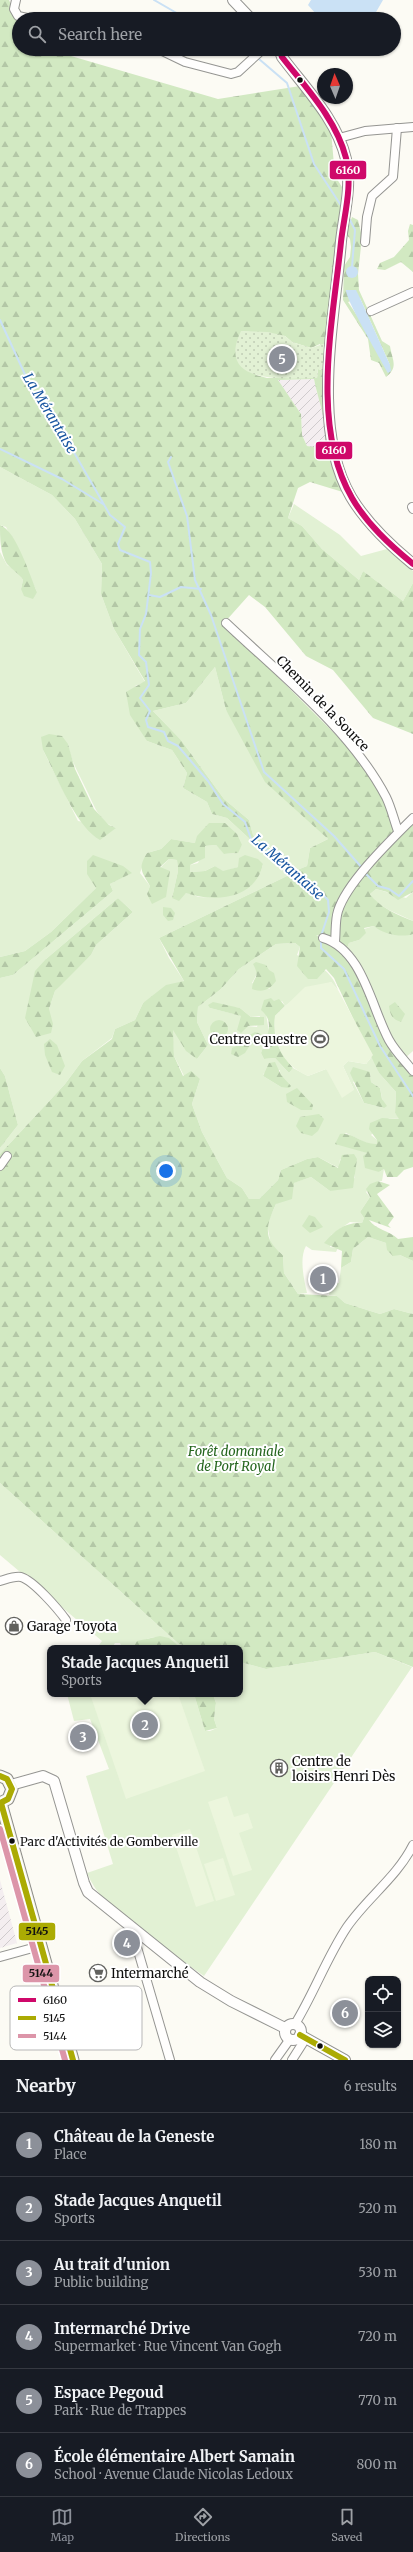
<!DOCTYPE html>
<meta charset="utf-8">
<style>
:root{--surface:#171b24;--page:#20242c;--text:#f1f3f6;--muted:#9ea1a6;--line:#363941;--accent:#8c9099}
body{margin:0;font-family:Merriweather,serif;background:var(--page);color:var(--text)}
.controls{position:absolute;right:12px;bottom:12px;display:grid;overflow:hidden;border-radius:8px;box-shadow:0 1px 3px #0004}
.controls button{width:36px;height:36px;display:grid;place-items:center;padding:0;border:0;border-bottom:1px solid var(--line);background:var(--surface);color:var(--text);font:20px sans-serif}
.compass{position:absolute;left:317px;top:68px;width:36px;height:36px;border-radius:50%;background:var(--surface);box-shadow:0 1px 3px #0004;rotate:358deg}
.you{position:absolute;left:166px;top:1171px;width:14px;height:14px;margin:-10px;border:3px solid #fff;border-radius:50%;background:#1a73e8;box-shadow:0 0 0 6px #1a73e833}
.badge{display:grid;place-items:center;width:26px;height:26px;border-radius:50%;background:var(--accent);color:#fff;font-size:13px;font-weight:700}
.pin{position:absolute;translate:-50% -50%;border:2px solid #fff;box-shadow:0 1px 4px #0006}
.popup{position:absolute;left:47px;top:1645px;width:196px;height:52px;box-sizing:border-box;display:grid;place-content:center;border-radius:8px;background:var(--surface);filter:drop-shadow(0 1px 3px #0005);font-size:13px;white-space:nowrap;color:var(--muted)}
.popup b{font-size:15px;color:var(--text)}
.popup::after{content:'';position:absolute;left:50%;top:100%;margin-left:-8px;border:8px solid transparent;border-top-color:var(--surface)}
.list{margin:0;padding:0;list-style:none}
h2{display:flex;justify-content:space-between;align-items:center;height:52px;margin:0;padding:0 16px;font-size:17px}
h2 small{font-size:13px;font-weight:400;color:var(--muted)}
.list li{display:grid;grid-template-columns:26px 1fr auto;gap:12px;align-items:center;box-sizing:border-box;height:64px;padding:0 16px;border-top:1px solid var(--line)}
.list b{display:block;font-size:15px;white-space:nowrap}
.list p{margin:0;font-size:13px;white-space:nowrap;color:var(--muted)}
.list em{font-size:13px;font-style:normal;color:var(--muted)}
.icon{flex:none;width:22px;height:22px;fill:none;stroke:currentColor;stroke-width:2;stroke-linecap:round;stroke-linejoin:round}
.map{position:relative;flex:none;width:413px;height:2060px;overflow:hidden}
.search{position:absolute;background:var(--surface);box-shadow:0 1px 3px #0004;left:12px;right:12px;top:12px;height:44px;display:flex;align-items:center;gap:10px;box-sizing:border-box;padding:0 14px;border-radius:22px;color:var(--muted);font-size:15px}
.sheet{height:436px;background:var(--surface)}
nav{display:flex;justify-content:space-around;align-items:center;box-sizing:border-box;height:56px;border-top:1px solid var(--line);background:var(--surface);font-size:11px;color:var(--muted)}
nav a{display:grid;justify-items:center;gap:2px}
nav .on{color:var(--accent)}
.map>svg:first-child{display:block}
</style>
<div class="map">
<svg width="413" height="2060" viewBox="0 0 413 2060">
<defs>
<pattern id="industrial-furrows" width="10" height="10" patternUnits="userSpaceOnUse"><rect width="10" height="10" fill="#f4eef0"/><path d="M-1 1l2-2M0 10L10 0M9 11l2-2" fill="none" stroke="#d0cbcd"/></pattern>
<pattern id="forest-firs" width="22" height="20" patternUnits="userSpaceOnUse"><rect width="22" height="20" fill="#d2e9c2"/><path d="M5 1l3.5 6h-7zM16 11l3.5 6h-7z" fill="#b3c7a6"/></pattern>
<pattern id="park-dots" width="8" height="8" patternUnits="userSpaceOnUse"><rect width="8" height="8" fill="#e2f1d4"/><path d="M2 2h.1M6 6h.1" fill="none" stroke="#c1cdb5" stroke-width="1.8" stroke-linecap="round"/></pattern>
</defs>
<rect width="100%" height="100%" fill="#fcfbf4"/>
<g fill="url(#industrial-furrows)">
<path d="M314,379l3,15 4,5 5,29 -1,14 -7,5h-7l-4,-1 -5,-11 -1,-21 -24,-34z"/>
<path d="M0,1880l17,63 -17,5z"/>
</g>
<g fill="#e2f1d4" fill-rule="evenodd">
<path d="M0,467l52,28 23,24 27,45 -1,30 13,35 31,53 -10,4 12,55 25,9 15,23 -4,15 24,14 5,12 15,4 62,57 -130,63 10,20 15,23 -41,22 -8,17 -20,9 -3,9 -30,23 -17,23 -65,70v-6l18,-23 -13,-49 -5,-8v-90l13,-3 100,-84 -3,-7 21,-11 -35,15 -45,44 -26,19 -25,6v-405l7,13 11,7 5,8 -2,9 16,3 -31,-65 -6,-2zM68,744c3,17 10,28 17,43 9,17 12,33 31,41l-38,-7 -35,-71zM171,839l24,4 47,2 -5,8 -12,1 -9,-9 -11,1 -7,17 -8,2v7l15,-1 10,-5 8,6 15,-5 25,-3c-6,30 -38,35 -64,33 -4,-1 -8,-4 -12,-4 -4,0 -11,3 -15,5l6,-27 -1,-11 -8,-1 -9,9 -13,26 3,-8 -10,-13 7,-20 14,-4zM118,898l15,14 -37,33 -5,10 -29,28 -7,8 -6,18 -3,-50z"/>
<path d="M294,504l46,31 21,21 26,-7 26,22v12l-10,18 -40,-30 -4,9 -37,-31 -20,-23 -14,-8z"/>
<path d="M215,667l11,43 73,101 29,28 -18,9 -3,18 -10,4 -15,-14 -29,-21 -4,-15 -25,-21 -43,-59 -28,-29 33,-8z"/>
<path d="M376,889l30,9 7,-6v29l-24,-11 -13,-8 -6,-8z"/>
<path d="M374,926l21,8h18v117l-8,7 -11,-13 -48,-94 3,-8 10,-3 5,-11z"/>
<path d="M295,943l5,4 -3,8c19,9 34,14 41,35l-7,-8 -38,18 -8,6 -3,-5 -16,13 3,18 -8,21 3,6 11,-1 14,15 4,-5 15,8 18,-7 28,21 -11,-24 5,-5 18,3 7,-9 6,18 17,19 -1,21 5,6 -11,-1 -18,17 6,5v4l-6,1 -25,-12 -10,10 32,10 11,19 5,-3 -2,12h-4l-12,11 4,5 -10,15 4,6 -2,5 -12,-1 -19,13 -1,12 8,1 -2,4 -24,-2 -6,-4c-7,12 -2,34 1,47l-9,1 -14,-21 -1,-18 -12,-10 -4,-21 9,-20 17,-21 18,-6 19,14 25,-13v-8l-15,-11 -1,9 -21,-11 -11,2 -26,11 -3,10 -19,19h-10l-7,-11 -15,-10 -25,-46 -10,-28 8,-25 -16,-3 -10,-20 -2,-28 25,31 11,-14 -11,-23 1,-15 23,-18 18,-20 37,-25zM253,964l17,25 -18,-6 6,-11zM225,1006l15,2 11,9 9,-1 -3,11 -9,-1 -7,-6 1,-4 -32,-8zM280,1070l1,17 -18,-11 1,-3zM370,1072l1,10 9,6 4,20 -20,-5 -11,-21z"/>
<path d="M368,1237l18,6 14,12 13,6v53l-19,-5 -14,5 -35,-11 -8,-7 -8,-1 2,-13 8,1 2,-15 10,-6 2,-13z"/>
<path d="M0,1483l179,161 14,4c-27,0 -28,-23 -60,-2v2h-11l-2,-5h-5l-3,5h-15l5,-7 -102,-86z"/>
<path d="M375,1652l37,15 -208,309c-36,-26 -100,-61 -117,-103l26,-9 -27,-88 23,-7 -19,-50 -16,2 -7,-27h127l11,37h5l7,-3 -3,-9 2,-16 -3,-9h27v-32l26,7z"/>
</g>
<g fill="url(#forest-firs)" fill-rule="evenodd">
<path d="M0,0h9l10,23v26h28l171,50 82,-13 31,45 4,45 7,11 -17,213 21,93 -36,-11 -12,6 -10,30 14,8 20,23 37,31 4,-9 40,30 10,-18v151l-40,-16 -40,-48 -27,-14 -41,-49 -16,-12 -25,28 133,133 29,47 11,25 -51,59 -13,52 -17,-4 26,16 16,23 14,33 41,66v94l-9,3 -7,7h-10l-3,-8 -5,3 -14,-4 -2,-12 4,-3 -32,-9 5,-10c13,-2 23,11 37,10v-4l-8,-11 1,-6 12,-5 17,1 -4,-6 1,-21 -17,-19 -45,-95 -8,-9 -9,10h-9l-11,-13 3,-19 -5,-4 -19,1 -37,25 -18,20 -23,18 -1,15 11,23 -11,14 -11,-8 -13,-21 1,26 9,20 8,-5 9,8 -8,25 10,28 25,46 15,10 7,11h10l19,-19 3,-10 26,-11 11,-2 20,11 4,-13 12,-1 3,5 -4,29 -23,3 -19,-14 -17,6 -2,16 -16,5c-10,22 -14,34 7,51l1,18 14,21 39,2 8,7 35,11 14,-5 19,5v353l-38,-15 -109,17 -26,-7v-14h-46l-15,-4 -179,-161v-329l65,-70 17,-23 30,-22 3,-10 20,-9 8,-17 23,-18 18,-4 -25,-43 130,-63 -62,-57 -15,-4 -5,-12 -24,-14 4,-15 -15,-23 -25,-9 -17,-26 -4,-23 19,-11 -31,-52 -13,-35 1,-30 -27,-45 -23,-24 -52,-28zM242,331l43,5 7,6 19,6 9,-4 6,27 -8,-2 -1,9h-50l-11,-3zM314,379c4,22 13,39 11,62 -6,5 -10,7 -18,5l-5,-11 -1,-21 -23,-34zM215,667l11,43 39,72 63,57 -18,9 -3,18 -10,4 -44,-35 -4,-15 -25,-21 -43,-59 -28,-29 33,-8z"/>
<path d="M352,217l6,3 4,17 -4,37 1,16 23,51 8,5c2,14 9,21 -4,31l-7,-14 -8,-3 -3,-21 -25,-39 1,-34 6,-9 1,-10 -1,-8 -4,-5zM360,298l30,67 -42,-63z"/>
<path d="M410,224l3,1v47l-12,-10 -16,8 -8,-1 3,-6 14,-6 15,-17 -1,-9z"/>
<path d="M0,525c16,5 30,51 37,67l-4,7 -9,-3 -3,-7 2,-9c-4,-7 -11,-10 -16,-16 -7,-11 -7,-26 -7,-39z"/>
<path d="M49,734l13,2 6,8 7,25 19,40 15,16 7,3 -16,12c-25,-14 -43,-64 -57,-90l-2,-13z"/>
<path d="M209,823h16l12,11 5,11 -4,8 -14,1 -8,-9 -11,1v12l-15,7v7l15,-1 10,-5 8,5 15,-4 1,-9 6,-3 13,4 5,5c-7,35 -48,39 -77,29l-7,8 -7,-3 6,-27 -1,-11 -8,-1 -9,8 10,4 -4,26 -14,7 -5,-10 3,-8c-9,-15 -12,-18 -3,-33l14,-4 10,-10 24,4 2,-7z"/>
<path d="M413,823v69l-15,8 -11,-8 -11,-3 -6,5c10,14 28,21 43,27v13c-11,4 -31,0 -39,-8l-10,2 2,5 -7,7 -10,3 -3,8 -9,-11c1,-10 0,-22 4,-31 12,-33 45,-63 72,-86z"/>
<path d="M93,855l30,11 9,7 -22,11 3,7 -100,84 -13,3v-21l25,-6 26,-19 45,-44 -9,-14v-13z"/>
<path d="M118,898l15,14 -37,33 -5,10 -36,36 -6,18 4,15 -2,9 -15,4 -11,-19 10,-47 11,-12z"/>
<path d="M163,907l8,1 4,5 -2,7 -5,1 -5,-6z"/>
<path d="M256,962l10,3 3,5 5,3 2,8c-7,9 -13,12 -24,8 1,-14 9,-10 1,-25z"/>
<path d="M271,998l3,3 5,-2 6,7 -10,10c-2,25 3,33 18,52l-4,5 -14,-15 -11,1 -3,-6c5,-15 15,-31 0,-43l3,-10z"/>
<path d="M213,1002l27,6 11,9h13v8l-16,1 -7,7 -4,-3 4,-14 -31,-8 -2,-3z"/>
<path d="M395,1002l10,12 -4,8c-9,-3 -11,-7 -12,-16z"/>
<circle cx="219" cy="1029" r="9"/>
<path d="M255,1032l6,2 -1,8 -10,3 -5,8 -7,4 -7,-3 1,-6 13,-6 1,-5z"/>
<path d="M50,1039l7,6 8,21 -5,9 -8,-3 -7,-17 -1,-11z"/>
<path d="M275,1062l6,13 10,11 -2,2 -8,-1 -18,-11 6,-13z"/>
<path d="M353,1067l17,5 1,10 9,6 2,11 5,7 -3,2 -20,-5 -14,-30z"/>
<path d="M0,1068l5,8 13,49 -18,23z"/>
<path d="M297,1088l16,17 -1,5h-11l-14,-8 -1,-8z"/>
<path d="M319,1114l5,5 -6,12 -6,5 -11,-3 -5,-7 4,-9z"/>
<path d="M378,1181l12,4 -13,9 17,23 -6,8 3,3 -22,-8c7,10 20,10 29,19l15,-2v24l-13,-6 -7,1 -6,-6 -1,-7 -18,-6 -15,12 -2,13 -10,6 1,-17 -18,-8c11,-13 21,-21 38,-20l2,-5 -4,-6 10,-15 -4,-8 4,-5z"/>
<path d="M309,1215l6,2 8,10 -13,6 -8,-7z"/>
<path d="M160,1636l9,2 12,10h-48l4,-7z"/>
<path d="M194,1694h19l3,9 -2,16 3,9 -12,3z"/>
</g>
<path fill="url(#park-dots)" d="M241,331l27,1 17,4 7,6 19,6 15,-5v28l-8,-2 -1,9c-32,1 -102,7 -76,-47z"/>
<g fill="#ecf6dd">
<path d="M331,982l7,8 35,65 -7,9 -18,-3 -5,5 11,24 -12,8 -16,-29 -18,7c-26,-11 -35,-33 -33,-60l30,-29z"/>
<path d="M90,1694h88l27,77 -79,28z"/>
<path d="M227,1796l7,21 14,-4 5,15 -14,5 13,37 -19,6 -25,-74z"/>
<path d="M190,1829l24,72 -18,6 -24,-72z"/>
<path d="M223,1858l12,37 -19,6 -12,-37z"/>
</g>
<g fill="#cae1f5">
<path d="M311,0h72l-11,19h-32l-13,-7 -11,2 -8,-9z"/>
<circle cx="352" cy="272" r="6"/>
<path d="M346,290h10l4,8 30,67 1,6 -3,2c-7,-13 -43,-75 -42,-83z"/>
</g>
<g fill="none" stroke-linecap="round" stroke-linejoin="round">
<g stroke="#cae1f5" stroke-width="2">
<path d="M154,0l33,19"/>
<path d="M246,49l7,4"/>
<path d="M259,59l28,24 27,81 28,43"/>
<path d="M350,220l5,10 -3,37"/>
<path d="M0,320l33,72 16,17 61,106 15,12 -7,17 2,6 30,12 1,11 -5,41 -6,15 -1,26 7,7 3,23 -9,13 10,13 -4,9 2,7 16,5 4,9 10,5 30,35 15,23 22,18 6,17 28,19 15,15 19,11 15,16 1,12 -8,24"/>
<path d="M0,449l62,30 41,25"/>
<path d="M171,457l-3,5 19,54 8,64 16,35 53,157 70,64 29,33"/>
<path d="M149,595l11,2 21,-10 20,2"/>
<path d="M365,873l13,13 11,3 10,7 14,-15"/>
<path d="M321,940v8l23,21 36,77 33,50"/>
</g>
<defs>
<g id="minor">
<path d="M16,0l-2,9 4,7 14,3"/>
<path d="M158,49l27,13 46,12 7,-2 25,-23"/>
<path d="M339,138l26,-7 48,-4"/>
<path d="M365,242l2,-25 5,-21 21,-19 4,-49"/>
<path d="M371,311l42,-19"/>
<path d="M412,507l1,2"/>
<path d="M226,623c55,52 125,107 160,174 5,10 8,23 12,34"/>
<path d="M323,938c40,12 48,69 66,102 6,11 16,21 24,31"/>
<path d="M335,941c1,-9 0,-21 3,-30 9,-29 53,-71 75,-93"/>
<path d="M0,1166l7,-10"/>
<path d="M0,1581c7,-2 14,-5 21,-4 13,4 37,32 45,43"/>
<path d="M139,1934l-3,10 34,116"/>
<path d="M0,1957l40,-11"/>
<path d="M295,2024c19,-31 32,-67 52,-97 20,-29 50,-50 66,-82"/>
<path d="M275,2060l15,-21"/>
<path d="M292,2060l14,-22"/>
</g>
<g id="tertiary">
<path d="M233,0l18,19"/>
<path d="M279,49l3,8c24,32 55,63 64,102 6,27 -2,55 -5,82 -6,77 -31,186 10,256 15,25 40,49 62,67"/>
<path d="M11,1785l32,-9 11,5 30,102 4,9 112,90 31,19 54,27"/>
<circle cx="293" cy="2032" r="8"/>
<path d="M300,2035l45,25"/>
</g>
<g id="secondary">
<path d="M0,1776l7,3 5,10 -4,10 -8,4"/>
<path d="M1,1803l72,257"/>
</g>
</defs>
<use href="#minor" stroke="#959592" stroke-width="10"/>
<use href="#tertiary" stroke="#959592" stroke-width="12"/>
<use href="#secondary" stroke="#8c8b88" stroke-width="13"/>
<use href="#minor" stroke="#fffefd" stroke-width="8"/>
<use href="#tertiary" stroke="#fffefd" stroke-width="10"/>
<use href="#secondary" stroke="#f5f5ea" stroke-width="11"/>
<defs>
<path id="bus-1" d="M279,49l3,8c24,31 54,62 64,101 7,28 -2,57 -5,84 -8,79 -31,184 11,256 15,26 38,47 61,66"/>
<g id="bus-2">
<path d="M0,1776l7,3 5,10 -4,10 -8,4"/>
<path d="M1,1803l72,257"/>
<path d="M300,2035l45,25"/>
</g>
<path id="bus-3" d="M0,1829l65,231"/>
</defs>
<use href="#bus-1" stroke="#fff" stroke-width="9"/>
<use href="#bus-2" stroke="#fff" stroke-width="9"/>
<use href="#bus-3" stroke="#fff" stroke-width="9"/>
<use href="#bus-1" stroke="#cf086a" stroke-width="6"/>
<use href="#bus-2" stroke="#abab03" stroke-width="6"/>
<use href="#bus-3" stroke="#dc95a9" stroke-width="6"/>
</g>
<defs>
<symbol id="stadium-ring" viewBox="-11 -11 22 22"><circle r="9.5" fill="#fff" stroke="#61615e" stroke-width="1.5"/><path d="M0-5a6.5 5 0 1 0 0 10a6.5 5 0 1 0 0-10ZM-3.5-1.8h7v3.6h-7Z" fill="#61615e"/></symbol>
<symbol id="shop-ring" viewBox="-11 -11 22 22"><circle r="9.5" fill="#fff" stroke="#61615e" stroke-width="1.5"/><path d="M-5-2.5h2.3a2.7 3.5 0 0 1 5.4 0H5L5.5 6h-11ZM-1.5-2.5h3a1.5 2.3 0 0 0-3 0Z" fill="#61615e"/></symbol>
<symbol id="building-ring" viewBox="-11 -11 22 22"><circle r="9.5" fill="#fff" stroke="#61615e" stroke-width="1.5"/><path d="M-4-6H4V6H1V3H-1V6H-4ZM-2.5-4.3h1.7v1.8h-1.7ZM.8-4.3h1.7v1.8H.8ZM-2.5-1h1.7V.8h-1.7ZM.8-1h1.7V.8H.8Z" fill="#61615e"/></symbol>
<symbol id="supermarket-ring" viewBox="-11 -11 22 22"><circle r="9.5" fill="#fff" stroke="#61615e" stroke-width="1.5"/><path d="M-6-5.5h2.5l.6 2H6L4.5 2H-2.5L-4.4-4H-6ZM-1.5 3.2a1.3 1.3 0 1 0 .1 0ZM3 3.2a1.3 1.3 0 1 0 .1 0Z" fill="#61615e"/></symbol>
</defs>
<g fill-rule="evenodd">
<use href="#stadium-ring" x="310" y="1029" width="20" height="20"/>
<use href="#shop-ring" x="4" y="1616" width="20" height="20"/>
<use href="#building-ring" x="269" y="1758" width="20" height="20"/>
<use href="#supermarket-ring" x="88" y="1963" width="20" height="20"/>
</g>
<g fill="#0e0e0e" stroke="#fff" stroke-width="1.5">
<circle cx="300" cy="80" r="3.5"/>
<circle cx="12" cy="1841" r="3.5"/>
<circle cx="320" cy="2046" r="3.5"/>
</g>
<g text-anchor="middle" stroke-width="4" stroke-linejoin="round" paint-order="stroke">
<g font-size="12" fill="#0e0e0e" stroke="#fff" text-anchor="start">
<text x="20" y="1846">Parc d'Activités de Gomberville</text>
</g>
<g font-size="13" fill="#0e0e0e" stroke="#fff">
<text transform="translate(323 703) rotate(46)" y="5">Chemin de la Source</text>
</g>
<g font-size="13" fill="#0e0e0e" stroke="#fff" text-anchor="start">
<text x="307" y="1044" text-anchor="end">Centre equestre</text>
<text x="27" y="1631">Garage Toyota</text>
<text x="292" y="1766">Centre de<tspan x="292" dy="15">loisirs Henri Dès</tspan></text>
<text x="111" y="1978">Intermarché</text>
</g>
<g font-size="13" font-style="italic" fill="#25661e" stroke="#fff">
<text x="236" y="1456">Forêt domaniale<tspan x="236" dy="15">de Port Royal</tspan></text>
</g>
<g font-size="14" font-style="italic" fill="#1855a0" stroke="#fff">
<text transform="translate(50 413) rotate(59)" y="5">La Mérantaise</text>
<text transform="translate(288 867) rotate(41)" y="5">La Mérantaise</text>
</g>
</g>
<rect x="10" y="1986" width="132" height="64" rx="6" fill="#fff" stroke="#b7b7b7" stroke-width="1"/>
<rect x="18" y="1998" width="18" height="4" fill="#cf086a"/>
<rect x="18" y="2016" width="18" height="4" fill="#abab03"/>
<rect x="18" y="2034" width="18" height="4" fill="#dc95a9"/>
<g font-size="11" fill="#0e0e0e">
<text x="43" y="2004">6160</text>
<text x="43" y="2022">5145</text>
<text x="43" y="2040">5144</text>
</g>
<g stroke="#fff" stroke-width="1.5">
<rect x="329" y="160" width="38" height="20" rx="4" fill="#cf086a"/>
<rect x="315" y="441" width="38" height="19" rx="4" fill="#cf086a"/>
<rect x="18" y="1922" width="38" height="19" rx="4" fill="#abab03"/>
<rect x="22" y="1964" width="38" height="19" rx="4" fill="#dc95a9"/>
</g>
<g font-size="11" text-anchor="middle" font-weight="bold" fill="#fff">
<text x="348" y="174">6160</text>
<text x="334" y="454">6160</text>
</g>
<g font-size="11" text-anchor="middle" font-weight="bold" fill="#111">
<text x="37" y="1935">5145</text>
<text x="41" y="1977">5144</text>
</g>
</svg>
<div class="controls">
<button><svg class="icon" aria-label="locate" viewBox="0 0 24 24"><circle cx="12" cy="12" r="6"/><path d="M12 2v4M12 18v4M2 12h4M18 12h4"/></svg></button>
<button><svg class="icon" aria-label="layers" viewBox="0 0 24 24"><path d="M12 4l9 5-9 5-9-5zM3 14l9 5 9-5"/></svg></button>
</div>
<svg class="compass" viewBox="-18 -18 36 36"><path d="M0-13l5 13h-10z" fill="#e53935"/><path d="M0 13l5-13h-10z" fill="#9ea1a6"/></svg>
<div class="you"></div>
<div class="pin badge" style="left:323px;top:1279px">1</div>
<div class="pin badge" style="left:145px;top:1725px">2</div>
<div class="popup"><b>Stade Jacques Anquetil</b>Sports</div>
<div class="pin badge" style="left:83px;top:1737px">3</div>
<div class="pin badge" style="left:127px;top:1943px">4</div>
<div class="pin badge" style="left:282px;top:359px">5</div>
<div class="pin badge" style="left:345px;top:2013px">6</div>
<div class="search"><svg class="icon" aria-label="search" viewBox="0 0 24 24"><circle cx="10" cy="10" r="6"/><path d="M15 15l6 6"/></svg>Search here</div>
</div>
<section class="sheet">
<h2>Nearby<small>6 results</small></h2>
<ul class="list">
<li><span class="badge">1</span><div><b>Château de la Geneste</b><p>Place</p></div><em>180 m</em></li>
<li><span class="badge">2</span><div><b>Stade Jacques Anquetil</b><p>Sports</p></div><em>520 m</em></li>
<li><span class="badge">3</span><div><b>Au trait d'union</b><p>Public building</p></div><em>530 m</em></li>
<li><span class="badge">4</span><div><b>Intermarché Drive</b><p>Supermarket · Rue Vincent Van Gogh</p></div><em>720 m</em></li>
<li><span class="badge">5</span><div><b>Espace Pegoud</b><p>Park · Rue de Trappes</p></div><em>770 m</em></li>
<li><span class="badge">6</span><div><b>École élémentaire Albert Samain</b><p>School · Avenue Claude Nicolas Ledoux</p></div><em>800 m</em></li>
</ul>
</section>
<nav>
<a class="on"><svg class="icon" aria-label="map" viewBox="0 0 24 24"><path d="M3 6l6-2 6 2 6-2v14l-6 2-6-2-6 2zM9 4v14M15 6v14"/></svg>Map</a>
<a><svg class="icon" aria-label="directions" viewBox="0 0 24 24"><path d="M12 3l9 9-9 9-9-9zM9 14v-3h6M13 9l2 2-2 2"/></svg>Directions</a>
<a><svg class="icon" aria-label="saved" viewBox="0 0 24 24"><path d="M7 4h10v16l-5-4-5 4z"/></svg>Saved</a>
</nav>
